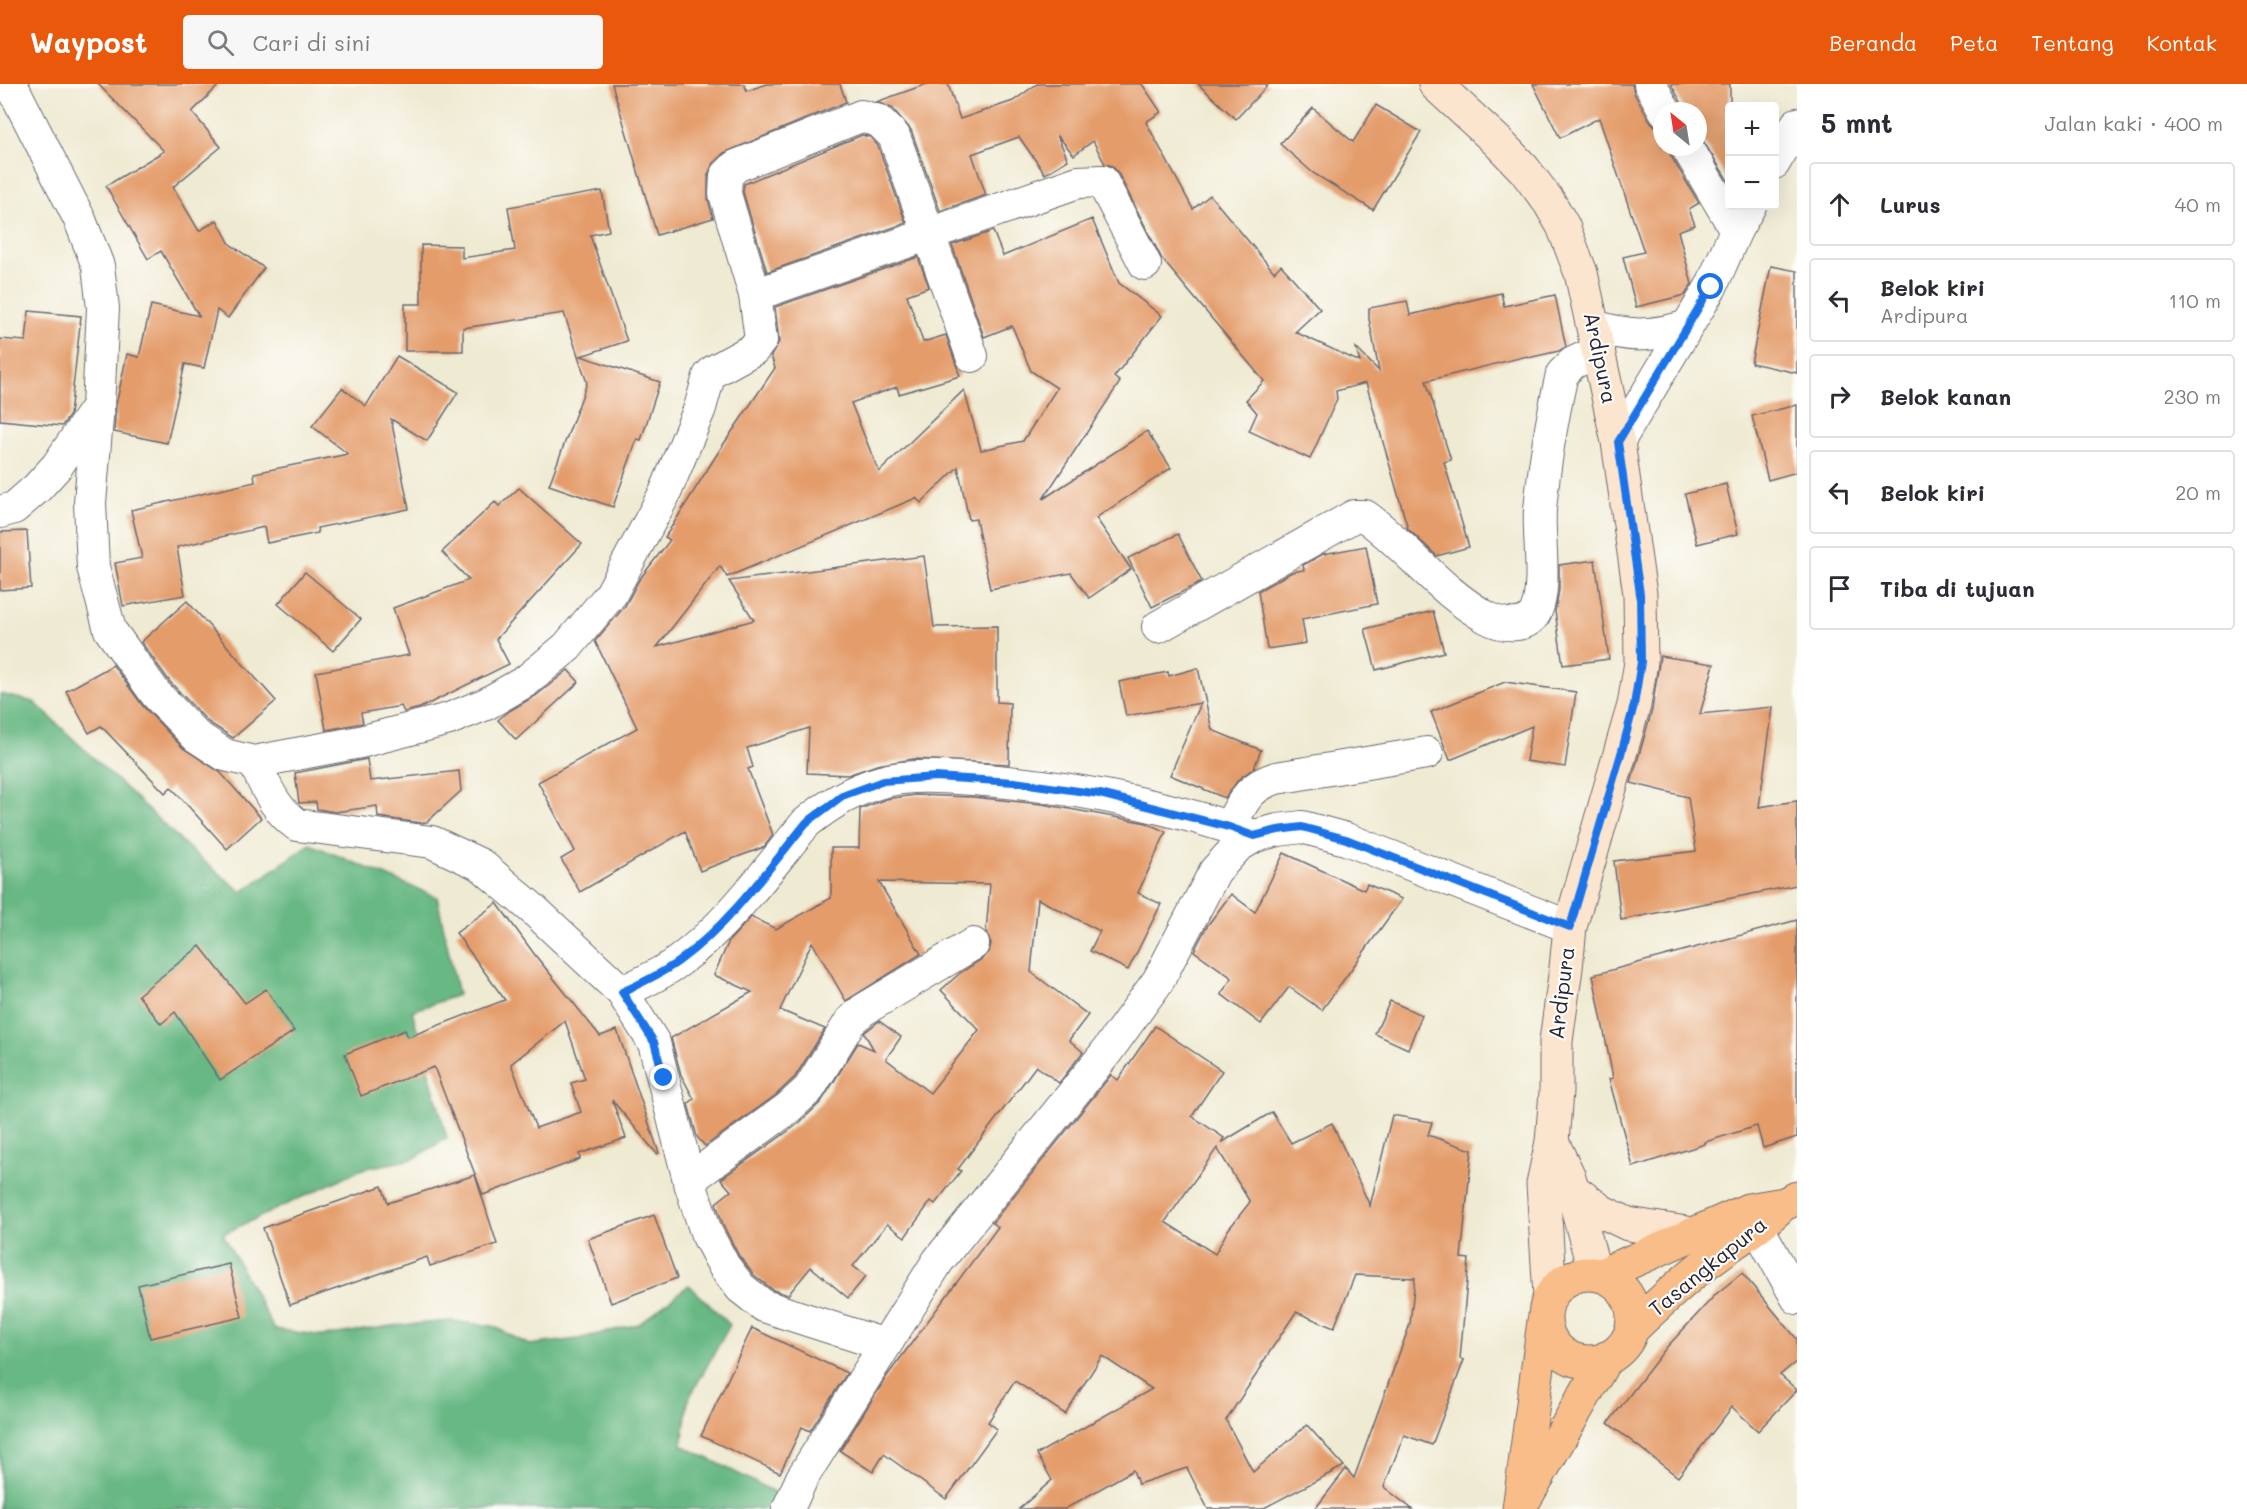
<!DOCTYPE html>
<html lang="id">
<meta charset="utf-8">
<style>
:root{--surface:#fff;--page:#f7f7f7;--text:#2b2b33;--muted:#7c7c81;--line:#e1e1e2;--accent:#ea580c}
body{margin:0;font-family:Mali,sans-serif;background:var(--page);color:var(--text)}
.controls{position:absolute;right:18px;top:18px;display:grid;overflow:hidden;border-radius:6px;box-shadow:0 6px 24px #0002}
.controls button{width:54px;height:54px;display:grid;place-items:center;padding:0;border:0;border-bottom:2px solid var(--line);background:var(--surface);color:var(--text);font:30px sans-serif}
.compass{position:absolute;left:1653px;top:18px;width:54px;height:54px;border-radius:50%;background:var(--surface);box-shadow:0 6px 24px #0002;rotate:330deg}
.stop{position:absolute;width:18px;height:18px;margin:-14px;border:4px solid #1a73e8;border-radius:50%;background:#fff}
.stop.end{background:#1a73e8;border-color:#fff;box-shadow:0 2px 6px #0008}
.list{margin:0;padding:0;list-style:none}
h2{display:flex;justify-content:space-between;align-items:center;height:78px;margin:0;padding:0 24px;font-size:26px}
h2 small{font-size:20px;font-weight:400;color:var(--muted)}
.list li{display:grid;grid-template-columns:39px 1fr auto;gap:18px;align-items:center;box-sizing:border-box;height:84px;margin:0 12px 12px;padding:0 12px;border:2px solid var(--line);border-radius:6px}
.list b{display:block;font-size:22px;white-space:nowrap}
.list p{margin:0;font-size:20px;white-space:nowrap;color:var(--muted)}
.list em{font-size:20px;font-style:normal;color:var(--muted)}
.icon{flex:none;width:33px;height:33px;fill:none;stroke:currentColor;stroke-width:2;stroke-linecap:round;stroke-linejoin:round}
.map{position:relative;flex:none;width:1797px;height:1425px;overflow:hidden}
header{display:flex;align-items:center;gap:36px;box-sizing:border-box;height:84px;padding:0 30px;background:var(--accent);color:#fff}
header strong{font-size:28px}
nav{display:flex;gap:33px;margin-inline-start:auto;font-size:21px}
.search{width:420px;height:54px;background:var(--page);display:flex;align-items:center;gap:15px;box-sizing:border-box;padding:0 21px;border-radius:6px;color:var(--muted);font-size:22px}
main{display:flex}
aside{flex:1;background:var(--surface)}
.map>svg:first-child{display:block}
</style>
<header>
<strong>Waypost</strong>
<div class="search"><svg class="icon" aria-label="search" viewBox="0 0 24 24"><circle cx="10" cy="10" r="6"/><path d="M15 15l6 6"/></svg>Cari di sini</div>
<nav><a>Beranda</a><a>Peta</a><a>Tentang</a><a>Kontak</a></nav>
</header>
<main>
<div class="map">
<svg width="1797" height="1425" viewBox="0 0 1797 1425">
<rect width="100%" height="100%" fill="#fdfcf7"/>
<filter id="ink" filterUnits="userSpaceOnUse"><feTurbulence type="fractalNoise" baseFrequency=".0167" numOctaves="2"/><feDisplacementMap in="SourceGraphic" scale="12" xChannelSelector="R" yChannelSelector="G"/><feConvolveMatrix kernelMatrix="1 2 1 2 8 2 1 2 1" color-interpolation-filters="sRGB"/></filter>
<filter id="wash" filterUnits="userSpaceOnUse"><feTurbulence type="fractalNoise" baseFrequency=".008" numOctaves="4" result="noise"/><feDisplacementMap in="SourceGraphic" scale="24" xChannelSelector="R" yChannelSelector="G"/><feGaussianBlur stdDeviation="1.35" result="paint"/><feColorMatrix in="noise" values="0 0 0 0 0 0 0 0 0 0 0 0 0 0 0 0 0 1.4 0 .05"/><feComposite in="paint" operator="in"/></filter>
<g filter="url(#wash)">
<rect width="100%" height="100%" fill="#efead2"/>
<path fill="#68b883" stroke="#456d5f" stroke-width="1.5" d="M0,610l34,8 160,151 48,39 68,-48 127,53 21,98 -46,16 35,127 -34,21 -51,10 -139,65 51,95 50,7 67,-10 60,-5 42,5 36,19 49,-6 61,-15 50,-39 41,40 -42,75 -6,45 102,52 -7,12h-777z"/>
<g id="blocks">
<g fill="#e49c6b" fill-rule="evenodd">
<path d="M98,0h122l-28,28 29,35 -48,40 26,44 18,-11 13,24 34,24 -36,50 -11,-8 -13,58 -19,-4 -18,79 -53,-11 2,-27 11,-51 12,3 12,-52 48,11 -38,-65 -13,8 -42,-73 58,-35z"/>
<path d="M612,0h132l3,7 19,-7h74l6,18 -122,51 -11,10 -5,12v24l5,19 -56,17z"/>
<path d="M927,0h21l12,35 53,-18 24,-17h105l19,28 -15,10 47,87 17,-14 64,77 7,-7 39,44 -25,23 65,30 -4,-14 23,23 -10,-52v-11l38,-7 3,14 91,-22 3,13 51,-11 11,52 -7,4 -31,7 -1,-2 -101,25 25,79 -7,2 25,85 -32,9 -29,-27 -42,-146 -30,8 1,8 -27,60 -61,-28 8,-18 -11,-13 18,-19 -102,-122 -44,-86 -6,-7 -7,-2 -12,-23 -19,14 -17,-20 11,25 -23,14 -26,-37 -47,17 14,41 -46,16 -29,-81 -19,-22 -16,-6z"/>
<path d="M1198,0h71l-33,35z"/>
<path d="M1533,0h99l2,9 15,27 6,6 7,2v19h7l2,9 28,47 -10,6 6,16 -17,6 14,53 -7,11 -49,12 -13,-50 21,-5 -45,-134 -39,20z"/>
<path d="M1671,0h59v100l-32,-51v-22h-15l-2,-9z"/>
<path d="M1376,21l45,27 -48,78 -60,-37 -33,-29 33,-36 40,34z"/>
<path d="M862,51l8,2 8,9 28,77 -139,49 -24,-80 1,-8z"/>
<path d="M602,107l7,40 -19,4 37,106 -46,15 79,26 -19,58 -4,-1 -24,68 -64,-22 38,-102 -23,-70 -101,15v23h-58v-47h16v-59l41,1v12l53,-8 -7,-43z"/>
<path d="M1092,135l27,64 43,33 -48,61 6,5 -77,117 104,-68 24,37 -75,50 35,51 -42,29 -18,-25 -81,16 -14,-70 -7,1 -11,-53 -37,36 -5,-5 -189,79 -7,-11 -63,81 97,-27 -25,-39 195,-25 10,71 63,-1v76l13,1 -1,61 -95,-5 -37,6 -29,10 -41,-2 2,-45 -62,20 6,19 -5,2 25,66 -9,12 -64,24 -15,-40 -105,61 -19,-33 14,-8 -37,-69 99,-54 -42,-87 30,-35 14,-26 31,-40 -5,-3 54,-86 56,-83 -4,-12 8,-14 -4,-35 143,-50 11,30 -22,8 16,47 23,-7 14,41 -61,18 -2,-7 -46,16 28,69 85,-82 17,60 42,-9 34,-53 -26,-17 -19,-45 -28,11 -32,-92 41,-14 10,25z"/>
<path d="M1771,182l26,5v102l-46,-10z"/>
<path d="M29,227l52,5 -11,99 -8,11 -62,-6v-81l26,2z"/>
<path d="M397,272l61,36 -31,49 -36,-22 18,90 -92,19 1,5 -51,10 -3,-16 -87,20 8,48 -62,11 -8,-43 27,-5 -11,-48 124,-28 -1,-9 94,-19 -36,-28 30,-38 24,18z"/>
<path d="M1797,321v67l-29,8 -16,-64z"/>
<path d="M1726,400l12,50 -41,10 -12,-50z"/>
<path d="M519,404l63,56 -86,95 13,25 -89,44 -16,4 -3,-6 -40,7 2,10 -37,7 -10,-58 93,-17 -16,-47 76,-28 -27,-28 53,-50 4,4z"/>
<path d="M27,447l4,57 -31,2v-58z"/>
<path d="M1178,450l24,48 -50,25 -24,-49z"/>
<path d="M1366,462l11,58 -75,15 4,24 -39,6 -9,-58 34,-19 12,-2 -1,-5 20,-11z"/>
<path d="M1595,476l14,99 -46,6 -8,-54 4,-21v-25z"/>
<path d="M305,488l56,47 -28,32 -55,-47z"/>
<path d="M187,517l89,100 -43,37 -25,-16 -38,-40 -29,-40z"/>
<path d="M1433,527l11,41 -68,18 -11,-41z"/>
<path d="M1660,572l54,8 -14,50 73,-7 -14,100 38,-6v84l-176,35 -7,-59 82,-10 -8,-54 -57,-14 21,-73z"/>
<path d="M113,581l30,41 40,42 37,24 41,46 -34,31 -56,-62 -6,6 -64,-67 -12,7 -23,-42z"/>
<path d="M1198,584l14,62 49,20 -7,18 -15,11 -14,19 -55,-23 31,-72 -75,13 -7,-34 49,-10 1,4z"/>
<path d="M568,586l11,12 -63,58 -18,-20 8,-7 31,-18z"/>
<path d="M1505,598l71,10 -11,75 -39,-6 6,-35 -82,34 -19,-48z"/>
<path d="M367,675l3,22 89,-10 2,20 -34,31 -6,1 -43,-6 -1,-11 -42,6 -18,-3 -1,-7 -17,1 -4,-30z"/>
<path d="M915,711l57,2 70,7 105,19 19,9 -28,61 23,11 -33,66 -38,-19 10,-20 -62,-32 -7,73 57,43 -19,25 14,12 -24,31 -23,-17 -78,103 3,2 -26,33 -4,-3 -26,36 -18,-13 -34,42 13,10 -18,22 -37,-31 -23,28 -15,-5 -19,-15 -15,-19 -16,-31 -7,-22 15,-12 -10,-12 77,-55 23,-22 37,-59 16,7 -10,-17 15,-12 22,16 -15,22 44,34 49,-63 -38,-40 19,-17 22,-14 7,-7 2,-9 -5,-11 4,-48 -111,-2 42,72 -75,47 -34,-59 -32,68 45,19 -30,48 -19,18 -71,51 -8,-9 -9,-33 6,-5 -13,-24 -10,-37 81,-46 -38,-17 15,-34 22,-24 25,12 55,-31v-50h28l1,-39 26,-10z"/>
<path d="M1284,769l80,37 3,-6 35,15 -80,111 -33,-23 -28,37 -40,-30 11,-16 -38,-27 13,-25 24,-32 24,18z"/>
<path d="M497,819l38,52 65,81 17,-6 42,123 -2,1 -45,-54 14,38 -47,16 1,5 -97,36 -49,-128 -73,29 -16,-42 60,-24 3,7 97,-37 -49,-67zM565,937l20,58 -14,4 10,29 -45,16 -25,-64z"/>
<path d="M1797,836v217l-34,11 -6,-22 -52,16v2l-72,23 -24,-88 4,-1 -20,-103z"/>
<path d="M200,862l45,57 21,-14 28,42 -74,49 -45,-68 -14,12 -23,-29z"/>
<path d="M1390,917l32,14 -14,34 -33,-15z"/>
<path d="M1155,942l67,45 -30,45 32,22 -3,5 51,-31 19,31 41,-20 38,83 22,-91 40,7 -4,13 44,15 -11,108 8,1 -9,100 4,1 -32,85 -28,-10 -20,52 28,22h-97l31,-40 8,9 56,-154 5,-46 -60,-3 -21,53 -38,-16 -35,53 1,1 -36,54 27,52 54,-47 37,41 -82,43h-54l-21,-41 -49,16 -5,-14 -68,39h-46l33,-29 -15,-26 115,-65 -50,-33 -37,58 -50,-33 -27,41 9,7 -51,70 -62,-45 -11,18 -33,-21 47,-75 111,-149 -6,-4 119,-148 7,5zM1217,1064l33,54 -22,28 -13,24 -50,-32z"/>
<path d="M475,1091l22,69 -67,22 -3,-9 -137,48 -27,-77 119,-42 6,17z"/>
<path d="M654,1131l23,63 -66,25 -23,-64z"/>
<path d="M229,1180l13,53 -92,21 -12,-53z"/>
<path d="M1742,1189l55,66v22l-17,14 17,15 -39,41 -26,-24 -54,70 -70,-54 58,-75 50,-54z"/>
<path d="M752,1244l95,45 -37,58 -8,-4 -22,46 -79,-37z"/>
</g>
</g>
</g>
<g filter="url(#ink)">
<use href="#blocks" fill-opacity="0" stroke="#6a6870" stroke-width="1.5"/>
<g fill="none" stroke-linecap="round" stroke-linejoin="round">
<defs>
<g id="street">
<path d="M11,0l69,136 18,46 5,42 -5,98 -8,97 3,64 17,63 46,64 40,42 29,19 29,7 106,-20 89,-23 37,-15 40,-23 41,-34 44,-53 54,-101 35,-85 9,-32 5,-5 40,-22 7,-9 -6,-45 -30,-101 1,-18 10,-10 125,-50 18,5 15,15 78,220"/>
<path d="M1650,0l15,27"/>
<path d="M1687,63l49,83"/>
<path d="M1774,79l23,-39"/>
<path d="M755,211l323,-113 24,-1 43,83"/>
<path d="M1594,242c37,12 55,10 92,1"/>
<path d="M1618,358l93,-155 25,-57 14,-24"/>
<path d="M0,428l14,-4 23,-20 20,-22 40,-59"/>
<path d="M1158,543l196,-111h11c43,31 76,77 123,102 15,8 40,11 48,-7 11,-25 2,-73 4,-101 4,-45 12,-91 22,-136l11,-11 26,-12"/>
<path d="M254,678c12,24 20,47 43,63l135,17 49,23 53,45 88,82 32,51 35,137 17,52 18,34 17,22 23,18 121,39"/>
<path d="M1229,743c14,-24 18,-40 47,-49l151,-25"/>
<path d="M622,908c20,-9 39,-18 57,-31 50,-37 88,-91 127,-138 23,-19 46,-33 75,-41 27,-8 64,-5 92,-3 96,7 191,25 282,57"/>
<path d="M689,1096l98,-71 22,-20 41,-67 13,-12 110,-66"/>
<path d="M1748,1126l49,88"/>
<path d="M788,1425l14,-31 136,-217 167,-207 53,-73 57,-110 23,-25 17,-10 23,-6 24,-3 44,12 224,88"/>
</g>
<g id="secondary">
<path d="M1435,0l62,57 27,28 25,33 14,24 18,47 37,169 22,152 1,68 -7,43 -64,222 -4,41 -10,73v51l-4,50 -9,42 7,112"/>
<path d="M1552,1058l17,35 26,97"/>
<path d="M1572,1105l29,22 27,13 65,10"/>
</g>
<g id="highway">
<circle cx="1589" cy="1234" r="44"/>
<path d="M1601,1191l147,-65 36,-6 13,-6"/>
<path d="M1632,1245c22,-21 45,-43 69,-62 25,-20 53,-36 77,-58"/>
<path d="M1526,1413l80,-139"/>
<path d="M1519,1425l25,-188"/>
</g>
</defs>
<use href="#street" stroke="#6a6870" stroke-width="34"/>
<use href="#secondary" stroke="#6a6870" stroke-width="35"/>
<use href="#highway" stroke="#6a6870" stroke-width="35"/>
<use href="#street" stroke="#fff" stroke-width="32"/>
<use href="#secondary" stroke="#fce5cf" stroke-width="33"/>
<use href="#highway" stroke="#f8bd88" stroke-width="33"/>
</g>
</g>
<g fill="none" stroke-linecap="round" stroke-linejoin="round" filter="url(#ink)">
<path stroke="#1a73e8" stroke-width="8" d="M664,994l-10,-36 -32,-50c20,-9 39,-18 57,-31 50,-37 88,-90 127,-138l36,-27 41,-15 52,-4 79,5 86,12 129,33 25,9 24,-6 24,-3 44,12 224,88 51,-173 13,-49 7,-43 -1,-68 -22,-152 93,-155"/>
</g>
<g text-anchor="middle" stroke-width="4.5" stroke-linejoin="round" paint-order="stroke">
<g font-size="21" fill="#22223b" stroke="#fdfcf7">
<text transform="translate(1600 274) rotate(78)" y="7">Ardipura</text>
<text transform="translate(1562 909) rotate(-83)" y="7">Ardipura</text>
<text transform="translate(1708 1183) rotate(-39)" y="7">Tasangkapura</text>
</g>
</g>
</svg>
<div class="controls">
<button>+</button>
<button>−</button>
</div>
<svg class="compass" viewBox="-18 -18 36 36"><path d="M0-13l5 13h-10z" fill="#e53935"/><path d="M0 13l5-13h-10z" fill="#7c7c81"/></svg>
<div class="stop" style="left:1711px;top:203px"></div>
<div class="stop end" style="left:664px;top:994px"></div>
</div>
<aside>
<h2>5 mnt<small>Jalan kaki · 400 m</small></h2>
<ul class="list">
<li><svg class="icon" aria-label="ahead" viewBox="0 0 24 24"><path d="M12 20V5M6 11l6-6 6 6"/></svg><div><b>Lurus</b></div><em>40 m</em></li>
<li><svg class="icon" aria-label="left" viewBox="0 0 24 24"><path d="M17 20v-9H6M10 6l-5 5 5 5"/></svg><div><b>Belok kiri</b><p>Ardipura</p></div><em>110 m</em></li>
<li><svg class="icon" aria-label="right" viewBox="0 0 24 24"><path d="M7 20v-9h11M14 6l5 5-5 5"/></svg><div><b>Belok kanan</b></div><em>230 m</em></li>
<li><svg class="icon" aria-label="left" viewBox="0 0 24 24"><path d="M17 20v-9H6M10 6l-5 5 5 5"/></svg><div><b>Belok kiri</b></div><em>20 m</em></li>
<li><svg class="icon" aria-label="arrive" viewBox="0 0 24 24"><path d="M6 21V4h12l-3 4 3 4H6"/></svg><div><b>Tiba di tujuan</b></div></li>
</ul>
</aside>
</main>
